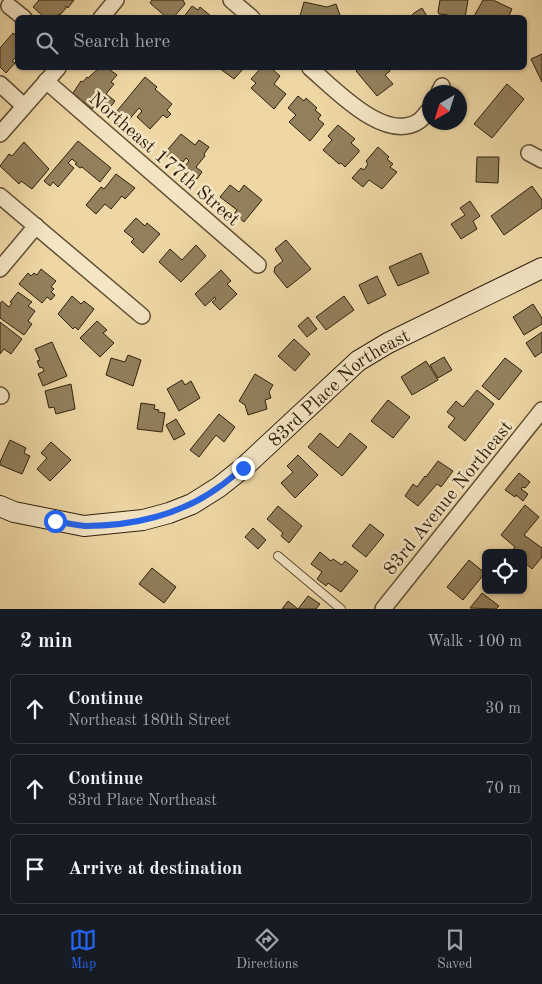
<!DOCTYPE html>
<meta charset="utf-8">
<style>
:root{--surface:#171b24;--page:#20242c;--text:#f1f3f6;--muted:#9ea1a6;--line:#363941;--accent:#2563eb}
body{margin:0;font-family:"Old Standard TT",serif;background:var(--page);color:var(--text)}
.controls{position:absolute;right:15px;bottom:15px;display:grid;overflow:hidden;border-radius:8px;box-shadow:0 1px 4px #0004}
.controls button{width:45px;height:45px;display:grid;place-items:center;padding:0;border:0;border-bottom:1px solid var(--line);background:var(--surface);color:var(--text);font:25px sans-serif}
.compass{position:absolute;left:422px;top:85px;width:45px;height:45px;border-radius:50%;background:var(--surface);box-shadow:0 1px 4px #0004;rotate:219deg}
.stop{position:absolute;width:15px;height:15px;margin:-11px;border:4px solid #2563eb;border-radius:50%;background:#fff}
.stop.end{background:#2563eb;border-color:#fff;box-shadow:0 1px 5px #0008}
.list{margin:0;padding:0;list-style:none}
h2{display:flex;justify-content:space-between;align-items:center;height:65px;margin:0;padding:0 20px;font-size:21px}
h2 small{font-size:16px;font-weight:400;color:var(--muted)}
.list li{display:grid;grid-template-columns:32px 1fr auto;gap:15px;align-items:center;box-sizing:border-box;height:70px;margin:0 10px 10px;padding:0 10px;border:1px solid var(--line);border-radius:8px}
.list b{display:block;font-size:19px;white-space:nowrap}
.list p{margin:0;font-size:16px;white-space:nowrap;color:var(--muted)}
.list em{font-size:16px;font-style:normal;color:var(--muted)}
.icon{flex:none;width:28px;height:28px;fill:none;stroke:currentColor;stroke-width:2;stroke-linecap:round;stroke-linejoin:round}
.map{position:relative;flex:none;width:542px;height:609px;overflow:hidden}
.search{position:absolute;background:var(--surface);box-shadow:0 1px 4px #0004;left:15px;right:15px;top:15px;height:55px;display:flex;align-items:center;gap:12px;box-sizing:border-box;padding:0 18px;border-radius:8px;color:var(--muted);font-size:19px}
.sheet{height:305px;background:var(--surface)}
nav{display:flex;justify-content:space-around;align-items:center;box-sizing:border-box;height:70px;border-top:1px solid var(--line);background:var(--surface);font-size:14px;color:var(--muted)}
nav a{display:grid;justify-items:center;gap:2px}
nav .on{color:var(--accent)}
.map>svg:first-child{display:block}
</style>
<div class="map">
<svg width="542" height="609" viewBox="0 0 542 609">
<rect width="100%" height="100%" fill="#eed7a5"/>
<filter id="stains"><feTurbulence type="fractalNoise" baseFrequency=".004" numOctaves="4"/><feColorMatrix values="0 0 0 0 .2 0 0 0 0 .09 0 0 0 0 .02 0 0 0 .5 -.17"/></filter>
<radialGradient id="worn" r=".72"><stop offset=".6" stop-color="#630" stop-opacity="0"/><stop offset="1" stop-color="#630" stop-opacity=".3"/></radialGradient>
<g fill="#92805c" stroke="#2f210d">
<path d="M39,0h35l-6,8 -2,-2v2l-6,7 -1,-1 -3,4h-11l-12,-11z"/>
<path d="M152,0h31l2,4 -12,14 -6,-3 -1,2 -16,-14z"/>
<path d="M440,0h28l-3,18h-17v-3l-9,-1 -1,-2z"/>
<path d="M483,0h10l19,9 -4,9h-35z"/>
<path d="M304,2l23,5 9,-3 5,14 -41,-2z"/>
<path d="M192,6l6,4 2,-3 12,10 -29,1z"/>
<path d="M422,8l6,10h-19l5,-5z"/>
<path d="M13,33l5,4v18l-6,6 3,2 -9,10 -6,-6v-19z"/>
<path d="M542,54v28l-11,-23z"/>
<path d="M99,68h8l10,7 -6,7 3,2 -8,10 9,7 -7,9 -9,-8 -7,7 -19,-16 8,-12 2,1 4,-5 1,1z"/>
<path d="M219,68h25l-10,11z"/>
<path d="M261,68h10l9,8 -6,8 12,10 -12,15 -23,-21 5,-5 -5,-4z"/>
<path d="M360,68h30l-1,1 1,2 -5,4 8,9 -16,12 -21,-25z"/>
<path d="M145,77l12,10 -2,2 17,15 -5,6 4,4 -4,4 -4,-3 -13,14 -13,-12 5,-6 -3,-3 -11,13 -11,-10z"/>
<path d="M507,84l17,15 -32,39 -18,-14z"/>
<path d="M298,96l6,5 2,-3 11,10 -2,2 6,5 -3,4 6,5 -14,17 -21,-19 7,-7 -8,-7z"/>
<path d="M338,125l17,14 -4,4 8,7v2l-14,15 -4,-4 -2,1 -16,-14 9,-10 -4,-4z"/>
<path d="M181,134l14,11 4,-5 10,7 -5,7 1,2 -9,11 6,5 -5,7 -6,-5 -2,3 -7,-7 7,-9 -3,-3 -3,4 -2,-2 -4,5 -13,-11z"/>
<path d="M78,141l33,27 -11,14 -18,-15 -2,1 -5,-4 2,-1 -5,-4 -4,4 6,5 -16,19 -5,-5 -3,4 -6,-5z"/>
<path d="M24,142l25,27 -17,20 -11,-8 -2,3 -19,-18 9,-12 3,2z"/>
<path d="M378,147l11,10 -2,2 6,5 -3,3 7,5 -15,17 -13,-9 -6,7 -11,-9 9,-10 3,2 4,-6 -2,-3z"/>
<path d="M477,157h22l-1,26 -22,-1z"/>
<path d="M116,174l19,14 -10,11 -3,-3 -11,13 -6,-5 -9,10 -10,-9 15,-18 3,2z"/>
<path d="M230,185l9,7 5,-7 18,15 -18,22 -10,-8 3,-4 -17,-13z"/>
<path d="M532,186l10,14v8l-38,27 -13,-19z"/>
<path d="M470,201l10,15 -7,5 4,8 -16,10 -10,-15 14,-9 -5,-7z"/>
<path d="M136,218l9,8 2,-3 13,11 -17,19 -12,-11 3,-3 -10,-8z"/>
<path d="M286,240l25,29 -24,19 -13,-16 1,-5 8,-6 -8,-12z"/>
<path d="M196,245l10,11 -25,26 -22,-20 11,-13 12,11z"/>
<path d="M421,253l8,20 -31,13 -9,-19z"/>
<path d="M41,269l15,12 -5,6 3,2 -3,3 4,3 -4,5 -4,-3 -5,6 -23,-19 9,-11 3,3 3,-3 3,2z"/>
<path d="M221,270l10,11 -4,3 10,10 -17,16 -8,-8 4,-3 -1,-2 -10,9 -10,-12z"/>
<path d="M377,276l9,19 -18,9 -9,-19z"/>
<path d="M18,292l14,10 -4,4 7,5 -7,10 4,3 -8,11 -24,-17v-14l2,-3 7,6 3,-4 -2,-1z"/>
<path d="M72,296l9,8 3,-3 10,8 -16,21 -3,-3 -2,2 -15,-15z"/>
<path d="M344,296l10,14 -28,20 -10,-13z"/>
<path d="M533,304l9,14v6l-18,11 -11,-18z"/>
<path d="M308,317l9,12 -10,8 -9,-11z"/>
<path d="M97,321l10,9 -4,3 11,10 -14,14 -20,-19z"/>
<path d="M0,322l22,17 -11,15 -7,-5 -4,5z"/>
<path d="M542,332v20l-7,5 -9,-14z"/>
<path d="M294,339l16,15 -15,17 -17,-15z"/>
<path d="M52,342l15,34 -24,10 -5,-12 6,-3 -2,-4 -2,1 -3,-7 3,-1 -5,-11z"/>
<path d="M128,355l13,5 -8,26 -27,-11 5,-17 14,4z"/>
<path d="M444,357l8,13 -14,8 -8,-13z"/>
<path d="M505,358l17,13 -23,29 -17,-14z"/>
<path d="M426,361l12,19 -26,15 -11,-18z"/>
<path d="M255,374l18,11 -4,7 2,6 -6,2 2,9 -19,6 -3,-10 -6,-4z"/>
<path d="M182,380l3,5 6,-4 9,17 -21,13 -12,-22z"/>
<path d="M71,384l4,25 -19,5 -2,-7 -5,1 -4,-17z"/>
<path d="M477,390l17,14 -29,37 -17,-14 7,-9 -8,-6 9,-11 7,6z"/>
<path d="M388,400l22,17 -17,21 -22,-17z"/>
<path d="M141,403l14,2 -1,4 5,1 -1,2 7,1 -3,19 -25,-3z"/>
<path d="M219,414l16,13 -11,15 -8,-7 -17,22 -9,-7z"/>
<path d="M176,419l9,15 -11,6 -8,-15z"/>
<path d="M320,433l18,15 12,-15 17,14 -25,29 -34,-29z"/>
<path d="M10,440l16,8 -2,5 6,3 -8,18 -22,-9v-3z"/>
<path d="M51,442l20,18 -21,21 -13,-12 10,-11 -6,-5z"/>
<path d="M298,455l20,20 -23,23 -14,-15 12,-11 -6,-6z"/>
<path d="M438,461l15,10 -12,16 -4,-3 -19,22 -13,-10 8,-12 4,3 8,-11 1,1z"/>
<path d="M519,473l11,9 -5,6 -2,-1 -2,2 7,5 -5,7 -7,-6 -1,2 -10,-7z"/>
<path d="M525,505l14,12 -15,18 18,13v9l-10,12 -9,-8v-8h-11l-1,-1 4,-5 -14,-12z"/>
<path d="M278,506l24,20 -13,17 -8,-7 2,-3 -16,-14z"/>
<path d="M370,524l14,11 -18,22 -14,-11z"/>
<path d="M253,528l13,12 -8,9 -13,-12z"/>
<path d="M320,552l11,9 2,-2 9,6 3,-4 13,10 -17,21 -13,-9 -2,3 -9,-7 5,-7 -11,-8z"/>
<path d="M469,560l16,13 -22,27 -16,-13z"/>
<path d="M152,568l24,19 -12,16 -25,-19z"/>
<path d="M482,593l17,13 -3,3 -26,-1z"/>
<path d="M308,596l12,8 -4,5h-34l6,-8 10,8z"/>
</g>
<g fill="none" stroke-linecap="round" stroke-linejoin="round">
<defs>
<path id="lane" d="M278,556l63,53"/>
<g id="street">
<path d="M231,0l21,18"/>
<path d="M9,6l15,12"/>
<path d="M101,18l15,-18"/>
<path d="M310,68c24,20 75,76 109,53 4,-3 7,-8 11,-12"/>
<path d="M46,81l212,184"/>
<path d="M0,84l24,22"/>
<path d="M439,92l3,-6"/>
<path d="M0,134l58,-66"/>
<path d="M529,153l13,7"/>
<path d="M0,196l142,120"/>
<path d="M0,269l36,-43"/>
<path d="M0,395l1,1"/>
<path d="M383,609l159,-199"/>
</g>
<g id="secondary">
<path id="s1" d="M0,506l14,6 70,14 59,-6 26,-7 23,-9 27,-17 24,-19 115,-107 30,-18 154,-75"/>
</g>
</defs>
<use href="#lane" stroke="#5f4e33" stroke-width="10"/>
<use href="#street" stroke="#5f4e33" stroke-width="18"/>
<use href="#secondary" stroke="#2f210d" stroke-width="22"/>
<use href="#lane" stroke="#f4e5c4" stroke-width="8"/>
<use href="#street" stroke="#f4e5c4" stroke-width="15"/>
<use href="#secondary" stroke="#f4e5c4" stroke-width="20"/>
</g>
<g fill="none" stroke-linecap="round" stroke-linejoin="round">
<path stroke="#2563eb" stroke-width="6" d="M55,521c10,2 20,4 30,5 47,0 96,-11 134,-39 9,-6 16,-13 24,-19"/>
</g>
<g text-anchor="middle" stroke-width="5" stroke-linejoin="round" paint-order="stroke">
<g font-size="19" fill="#2f210d" stroke="#f4e5c4">
<text transform="translate(165 158) rotate(41)" y="7">Northeast 177th Street</text>
<text dy="7" stroke="none"><textPath href="#s1" startOffset="386">83rd Place Northeast</textPath></text>
<text transform="translate(447 497) rotate(-51)" y="7">83rd Avenue Northeast</text>
</g>
</g>
<rect width="100%" height="100%" filter="url(#stains)"/>
<rect width="100%" height="100%" fill="url(#worn)"/>
</svg>
<div class="controls">
<button><svg class="icon" aria-label="locate" viewBox="0 0 24 24"><circle cx="12" cy="12" r="6"/><path d="M12 2v4M12 18v4M2 12h4M18 12h4"/></svg></button>
</div>
<svg class="compass" viewBox="-18 -18 36 36"><path d="M0-13l5 13h-10z" fill="#e53935"/><path d="M0 13l5-13h-10z" fill="#9ea1a6"/></svg>
<div class="stop" style="left:55px;top:521px"></div>
<div class="stop end" style="left:243px;top:468px"></div>
<div class="search"><svg class="icon" aria-label="search" viewBox="0 0 24 24"><circle cx="10" cy="10" r="6"/><path d="M15 15l6 6"/></svg>Search here</div>
</div>
<section class="sheet">
<h2>2 min<small>Walk · 100 m</small></h2>
<ul class="list">
<li><svg class="icon" aria-label="ahead" viewBox="0 0 24 24"><path d="M12 20V5M6 11l6-6 6 6"/></svg><div><b>Continue</b><p>Northeast 180th Street</p></div><em>30 m</em></li>
<li><svg class="icon" aria-label="ahead" viewBox="0 0 24 24"><path d="M12 20V5M6 11l6-6 6 6"/></svg><div><b>Continue</b><p>83rd Place Northeast</p></div><em>70 m</em></li>
<li><svg class="icon" aria-label="arrive" viewBox="0 0 24 24"><path d="M6 21V4h12l-3 4 3 4H6"/></svg><div><b>Arrive at destination</b></div></li>
</ul>
</section>
<nav>
<a class="on"><svg class="icon" aria-label="map" viewBox="0 0 24 24"><path d="M3 6l6-2 6 2 6-2v14l-6 2-6-2-6 2zM9 4v14M15 6v14"/></svg>Map</a>
<a><svg class="icon" aria-label="directions" viewBox="0 0 24 24"><path d="M12 3l9 9-9 9-9-9zM9 14v-3h6M13 9l2 2-2 2"/></svg>Directions</a>
<a><svg class="icon" aria-label="saved" viewBox="0 0 24 24"><path d="M7 4h10v16l-5-4-5 4z"/></svg>Saved</a>
</nav>
